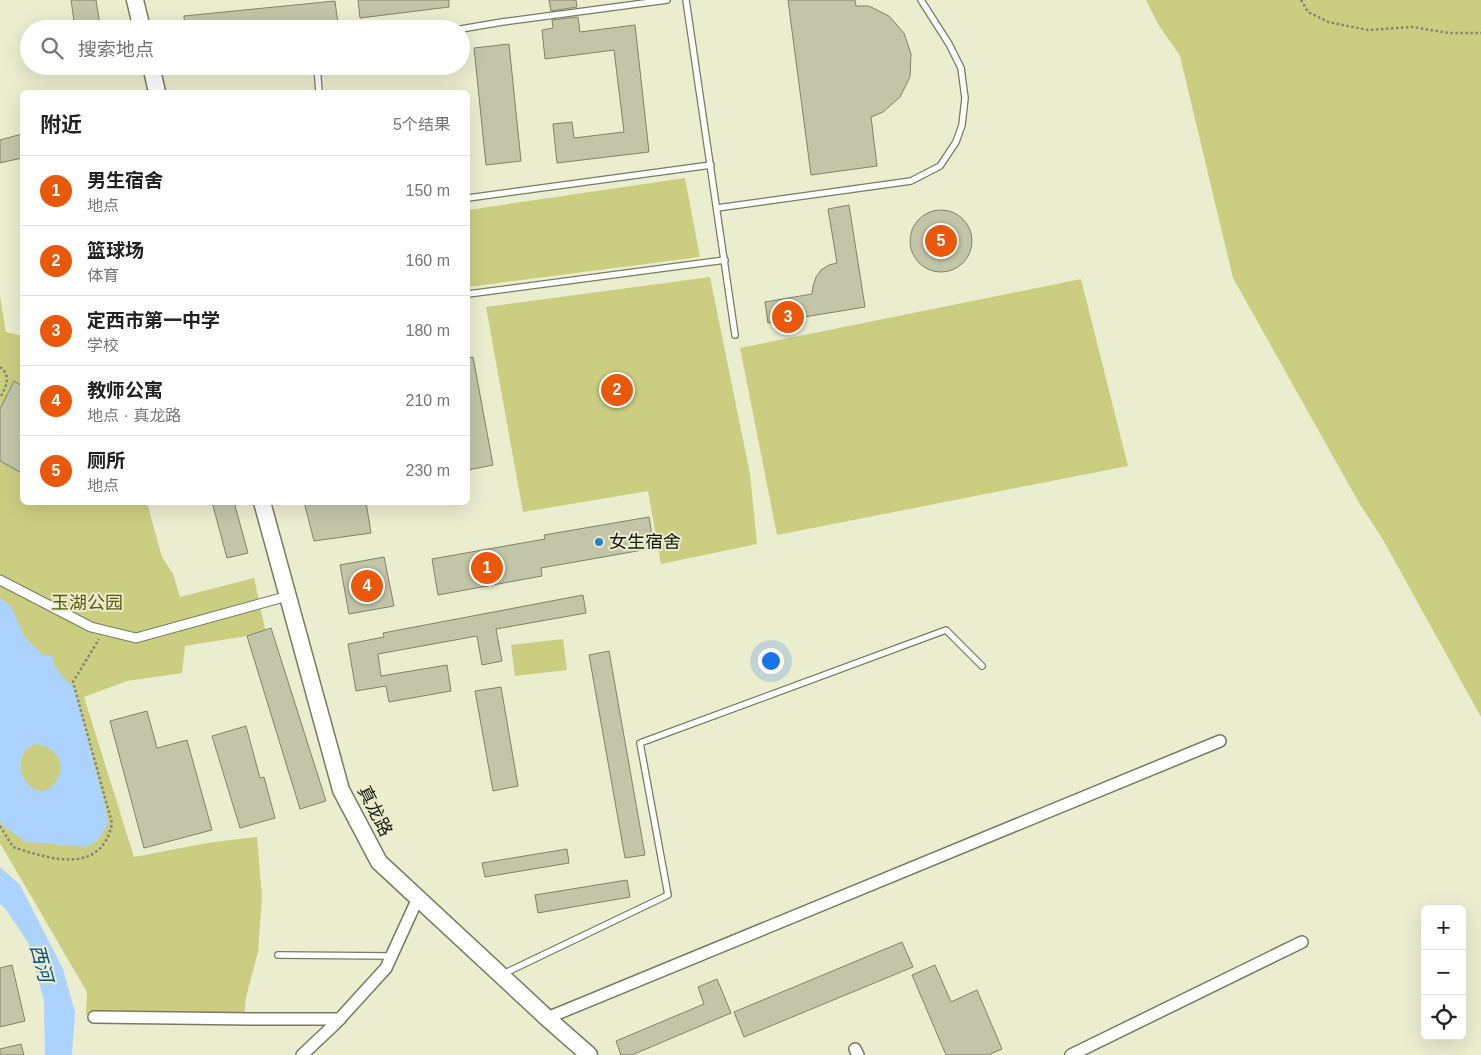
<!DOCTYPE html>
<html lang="zh">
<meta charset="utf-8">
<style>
:root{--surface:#fff;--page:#f2f2f2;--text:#222;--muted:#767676;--line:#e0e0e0;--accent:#ea580c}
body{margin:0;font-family:Arial,"Noto Sans SC",sans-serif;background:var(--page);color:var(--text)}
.controls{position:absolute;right:15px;bottom:15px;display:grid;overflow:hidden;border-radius:8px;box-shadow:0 5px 20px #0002}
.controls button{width:45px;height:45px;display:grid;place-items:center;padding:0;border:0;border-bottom:1px solid var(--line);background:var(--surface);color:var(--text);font:25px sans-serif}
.you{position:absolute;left:770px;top:660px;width:18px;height:18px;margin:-12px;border:4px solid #fff;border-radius:50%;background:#1a73e8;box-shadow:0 0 0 8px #1a73e833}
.badge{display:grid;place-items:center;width:32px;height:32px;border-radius:50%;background:var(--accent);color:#fff;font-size:16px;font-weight:700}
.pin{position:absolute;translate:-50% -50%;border:2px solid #fff;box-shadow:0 1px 5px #0006}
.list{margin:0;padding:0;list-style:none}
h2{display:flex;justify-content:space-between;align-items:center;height:65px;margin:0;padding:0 20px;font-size:21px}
h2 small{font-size:16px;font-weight:400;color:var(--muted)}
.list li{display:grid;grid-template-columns:32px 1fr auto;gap:15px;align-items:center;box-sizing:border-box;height:70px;padding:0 20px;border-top:1px solid var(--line)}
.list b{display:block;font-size:19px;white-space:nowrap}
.list p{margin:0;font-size:16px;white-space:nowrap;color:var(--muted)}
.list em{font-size:16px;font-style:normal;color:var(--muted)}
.icon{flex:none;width:28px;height:28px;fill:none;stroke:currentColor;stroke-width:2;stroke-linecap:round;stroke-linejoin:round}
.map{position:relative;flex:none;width:1481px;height:1055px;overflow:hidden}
.search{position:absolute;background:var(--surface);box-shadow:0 5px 20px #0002;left:20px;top:20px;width:450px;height:55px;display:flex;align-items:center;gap:12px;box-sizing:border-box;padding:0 18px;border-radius:28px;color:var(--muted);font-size:19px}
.panel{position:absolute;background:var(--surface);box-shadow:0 5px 20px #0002;left:20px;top:90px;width:450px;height:415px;border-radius:8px}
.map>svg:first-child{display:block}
</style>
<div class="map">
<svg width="1481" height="1055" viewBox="0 0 1481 1055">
<rect width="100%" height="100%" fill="#ebedcf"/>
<g fill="#cbce81">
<path d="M1146,0h335v717l-99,-179 -24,-37 -125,-223 -53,-222 -22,-32z"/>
<path d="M685,178l15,79 -232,30v-77z"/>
<path d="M710,277l40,197 7,70 -96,20 -13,-73 -125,21 -37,-205z"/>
<path d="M1081,279l47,187 -351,69 -37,-187z"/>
<path d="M0,296l6,36 16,4v166l125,1 15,54 11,17 7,23 74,-19 12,55 -81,13 -3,27 -55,8 -43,16 50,160 73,-14 50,-6 5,60 -4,55 -12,45 -2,21 -158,-3 1,-23 -87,-149z"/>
<path d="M563,639l4,31 -52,6 -4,-31z"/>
</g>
<g fill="#acd3fe" fill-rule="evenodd">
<path d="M0,598l11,8 13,30 19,19 9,1c3,14 11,22 22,31l30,114 4,23 -9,15 -12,8 -61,-5 -24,-17 -2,-5zM34,744c18,1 33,16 24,34 -19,37 -58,-16 -24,-34z"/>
<path d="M0,867l20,18 43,84 12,43 -3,43h-27l-1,-54 -15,-57 -24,-36 -5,-4z"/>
</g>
<g fill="#c3c5a8" stroke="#818368">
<path d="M71,0h25l4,25 -25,3z"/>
<path d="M358,0h91v7l-89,11z"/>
<path d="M549,0h27l1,7 -26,4z"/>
<path d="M788,0h67l1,6h13l20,10 15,17 7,21 -1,23 -10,20 -17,15 -12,5 6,49 -66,9z"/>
<path d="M335,1l3,23 -48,5h-105l-1,-13z"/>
<path d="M578,17l2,15 55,-7 14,127 -92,11 -4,-39 19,-2 2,16 50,-6 -10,-82 -69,9 -3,-29 11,-2 -1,-8z"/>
<path d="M509,44l12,117 -35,4 -12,-117z"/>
<path d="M22,134v24l-22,5v-23z"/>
<path d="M849,205l16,102 -97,16 -3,-21 47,-8 1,-8 3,-9 5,-7 8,-5 8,-2 -9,-54z"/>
<circle cx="941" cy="241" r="31"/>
<path d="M473,357l20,108 -25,5v-112z"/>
<path d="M14,381l8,5v87l-22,-12v-52z"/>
<path d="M212,502h22l14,51 -21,5z"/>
<path d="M304,502h62l5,31 -57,8z"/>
<path d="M649,517l5,31 -113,20 1,8 -104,19 -6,-36 113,-20 -1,-4z"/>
<path d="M384,557l10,49 -45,8 -9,-49z"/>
<path d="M583,595l3,18 -90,16 6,32 -20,4 -5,-29 -99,18 3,22 66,-11 4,26 -62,11 -3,-16 -30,5 -8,-47 36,-7 -1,-4z"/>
<path d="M271,628l55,173 -26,8 -53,-173z"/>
<path d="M609,651l36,204 -20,3 -36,-203z"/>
<path d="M501,687l17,99 -25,5 -18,-100z"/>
<path d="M147,711l10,37 30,-8 25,90 -68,18 -34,-127z"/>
<path d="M246,726l14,52 4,-1 11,41 -35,10 -28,-92z"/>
<path d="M567,849l2,14 -84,14 -3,-14z"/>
<path d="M627,880l3,17 -92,16 -3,-18z"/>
<path d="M902,942l11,25 -169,70 -10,-25z"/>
<path d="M12,965l13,56 -25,6v-59z"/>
<path d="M935,965l16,37 26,-12 25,59 -14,6h-42l-34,-80z"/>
<path d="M717,979l14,34 -99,42h-11l-5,-14 88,-37 -6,-17z"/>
<path d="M21,1044l3,11h-24v-6z"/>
</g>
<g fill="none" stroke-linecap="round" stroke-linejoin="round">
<defs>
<g id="service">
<path d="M686,0l49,335"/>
<path d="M461,29l41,-7 165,-22"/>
<path d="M317,66l2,26"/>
<path d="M468,198l243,-33"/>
<path d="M717,208l194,-27 29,-15 16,-24 6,-17 3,-27 -4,-30 -12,-24 -28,-44"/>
<path d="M468,294l257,-34"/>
<path d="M278,955l114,1"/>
<path d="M503,974l165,-79 -28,-152 306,-113 36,36"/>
</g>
<path id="pedestrian" d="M0,580l91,47 45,11 152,-42"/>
<g id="minor">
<path d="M94,1017l157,2h89"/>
<path d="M547,1018l673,-277"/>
<path d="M855,1049l3,6"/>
<path d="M302,1055l33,-31 51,-56 32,-70"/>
<path d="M1071,1055l231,-113"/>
</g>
<g id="secondary">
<path d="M135,0l7,29"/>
<path d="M151,66l6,26"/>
<path d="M262,502l79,288 38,72 168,156 42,37"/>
</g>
</defs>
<use href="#service" stroke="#797b60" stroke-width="8"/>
<use href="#pedestrian" stroke="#797b60" stroke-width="11"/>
<use href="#minor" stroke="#797b60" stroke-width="14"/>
<use href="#secondary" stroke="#797b60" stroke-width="19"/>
<g stroke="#848570" stroke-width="2.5" stroke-dasharray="2.5 2.5" stroke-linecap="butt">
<path d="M1301,0l7,12 20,10 40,8 44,-3 37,6h32"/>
<path d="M0,367c12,9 6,20 0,31"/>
<path d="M0,826l13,21c36,12 89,29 99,-24l-39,-141 26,-43"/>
</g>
<use href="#service" stroke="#fff" stroke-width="5.5"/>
<use href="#pedestrian" stroke="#fff" stroke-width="9"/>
<use href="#minor" stroke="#fff" stroke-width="11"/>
<use href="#secondary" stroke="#fff" stroke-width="16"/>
</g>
<circle fill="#2c7fce" stroke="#ebedcf" stroke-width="2" cx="599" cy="542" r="5"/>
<g text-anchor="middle" stroke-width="4" stroke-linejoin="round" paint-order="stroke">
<g font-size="18" fill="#17170d" stroke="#ebedcf" text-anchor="start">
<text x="609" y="548">女生宿舍</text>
</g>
<g font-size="18" fill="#585a11" stroke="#ebedcf">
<text x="87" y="609">玉湖公园</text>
</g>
<g font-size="18" fill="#17170d" stroke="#ebedcf">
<text transform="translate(375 811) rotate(63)" y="6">真龙路</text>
</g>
<g font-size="19" font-style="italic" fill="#03508d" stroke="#ebedcf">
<text transform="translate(42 963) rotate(75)" y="7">西河</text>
</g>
</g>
</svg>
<div class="controls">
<button>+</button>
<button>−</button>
<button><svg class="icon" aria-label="locate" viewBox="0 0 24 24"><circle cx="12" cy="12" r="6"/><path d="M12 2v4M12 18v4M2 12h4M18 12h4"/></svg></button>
</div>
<div class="you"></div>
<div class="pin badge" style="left:487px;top:568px">1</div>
<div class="pin badge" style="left:617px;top:390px">2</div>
<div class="pin badge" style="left:788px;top:317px">3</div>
<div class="pin badge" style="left:367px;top:586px">4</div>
<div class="pin badge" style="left:941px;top:241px">5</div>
<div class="search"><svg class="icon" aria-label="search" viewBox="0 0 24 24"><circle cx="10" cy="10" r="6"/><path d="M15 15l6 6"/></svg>搜索地点</div>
<section class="panel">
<h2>附近<small>5个结果</small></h2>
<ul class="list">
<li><span class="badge">1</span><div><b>男生宿舍</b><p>地点</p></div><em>150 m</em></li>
<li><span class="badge">2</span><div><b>篮球场</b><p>体育</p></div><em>160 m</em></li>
<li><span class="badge">3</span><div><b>定西市第一中学</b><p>学校</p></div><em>180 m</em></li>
<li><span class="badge">4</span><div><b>教师公寓</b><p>地点 · 真龙路</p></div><em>210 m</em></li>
<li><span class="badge">5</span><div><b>厕所</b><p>地点</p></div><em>230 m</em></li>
</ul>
</section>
</div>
